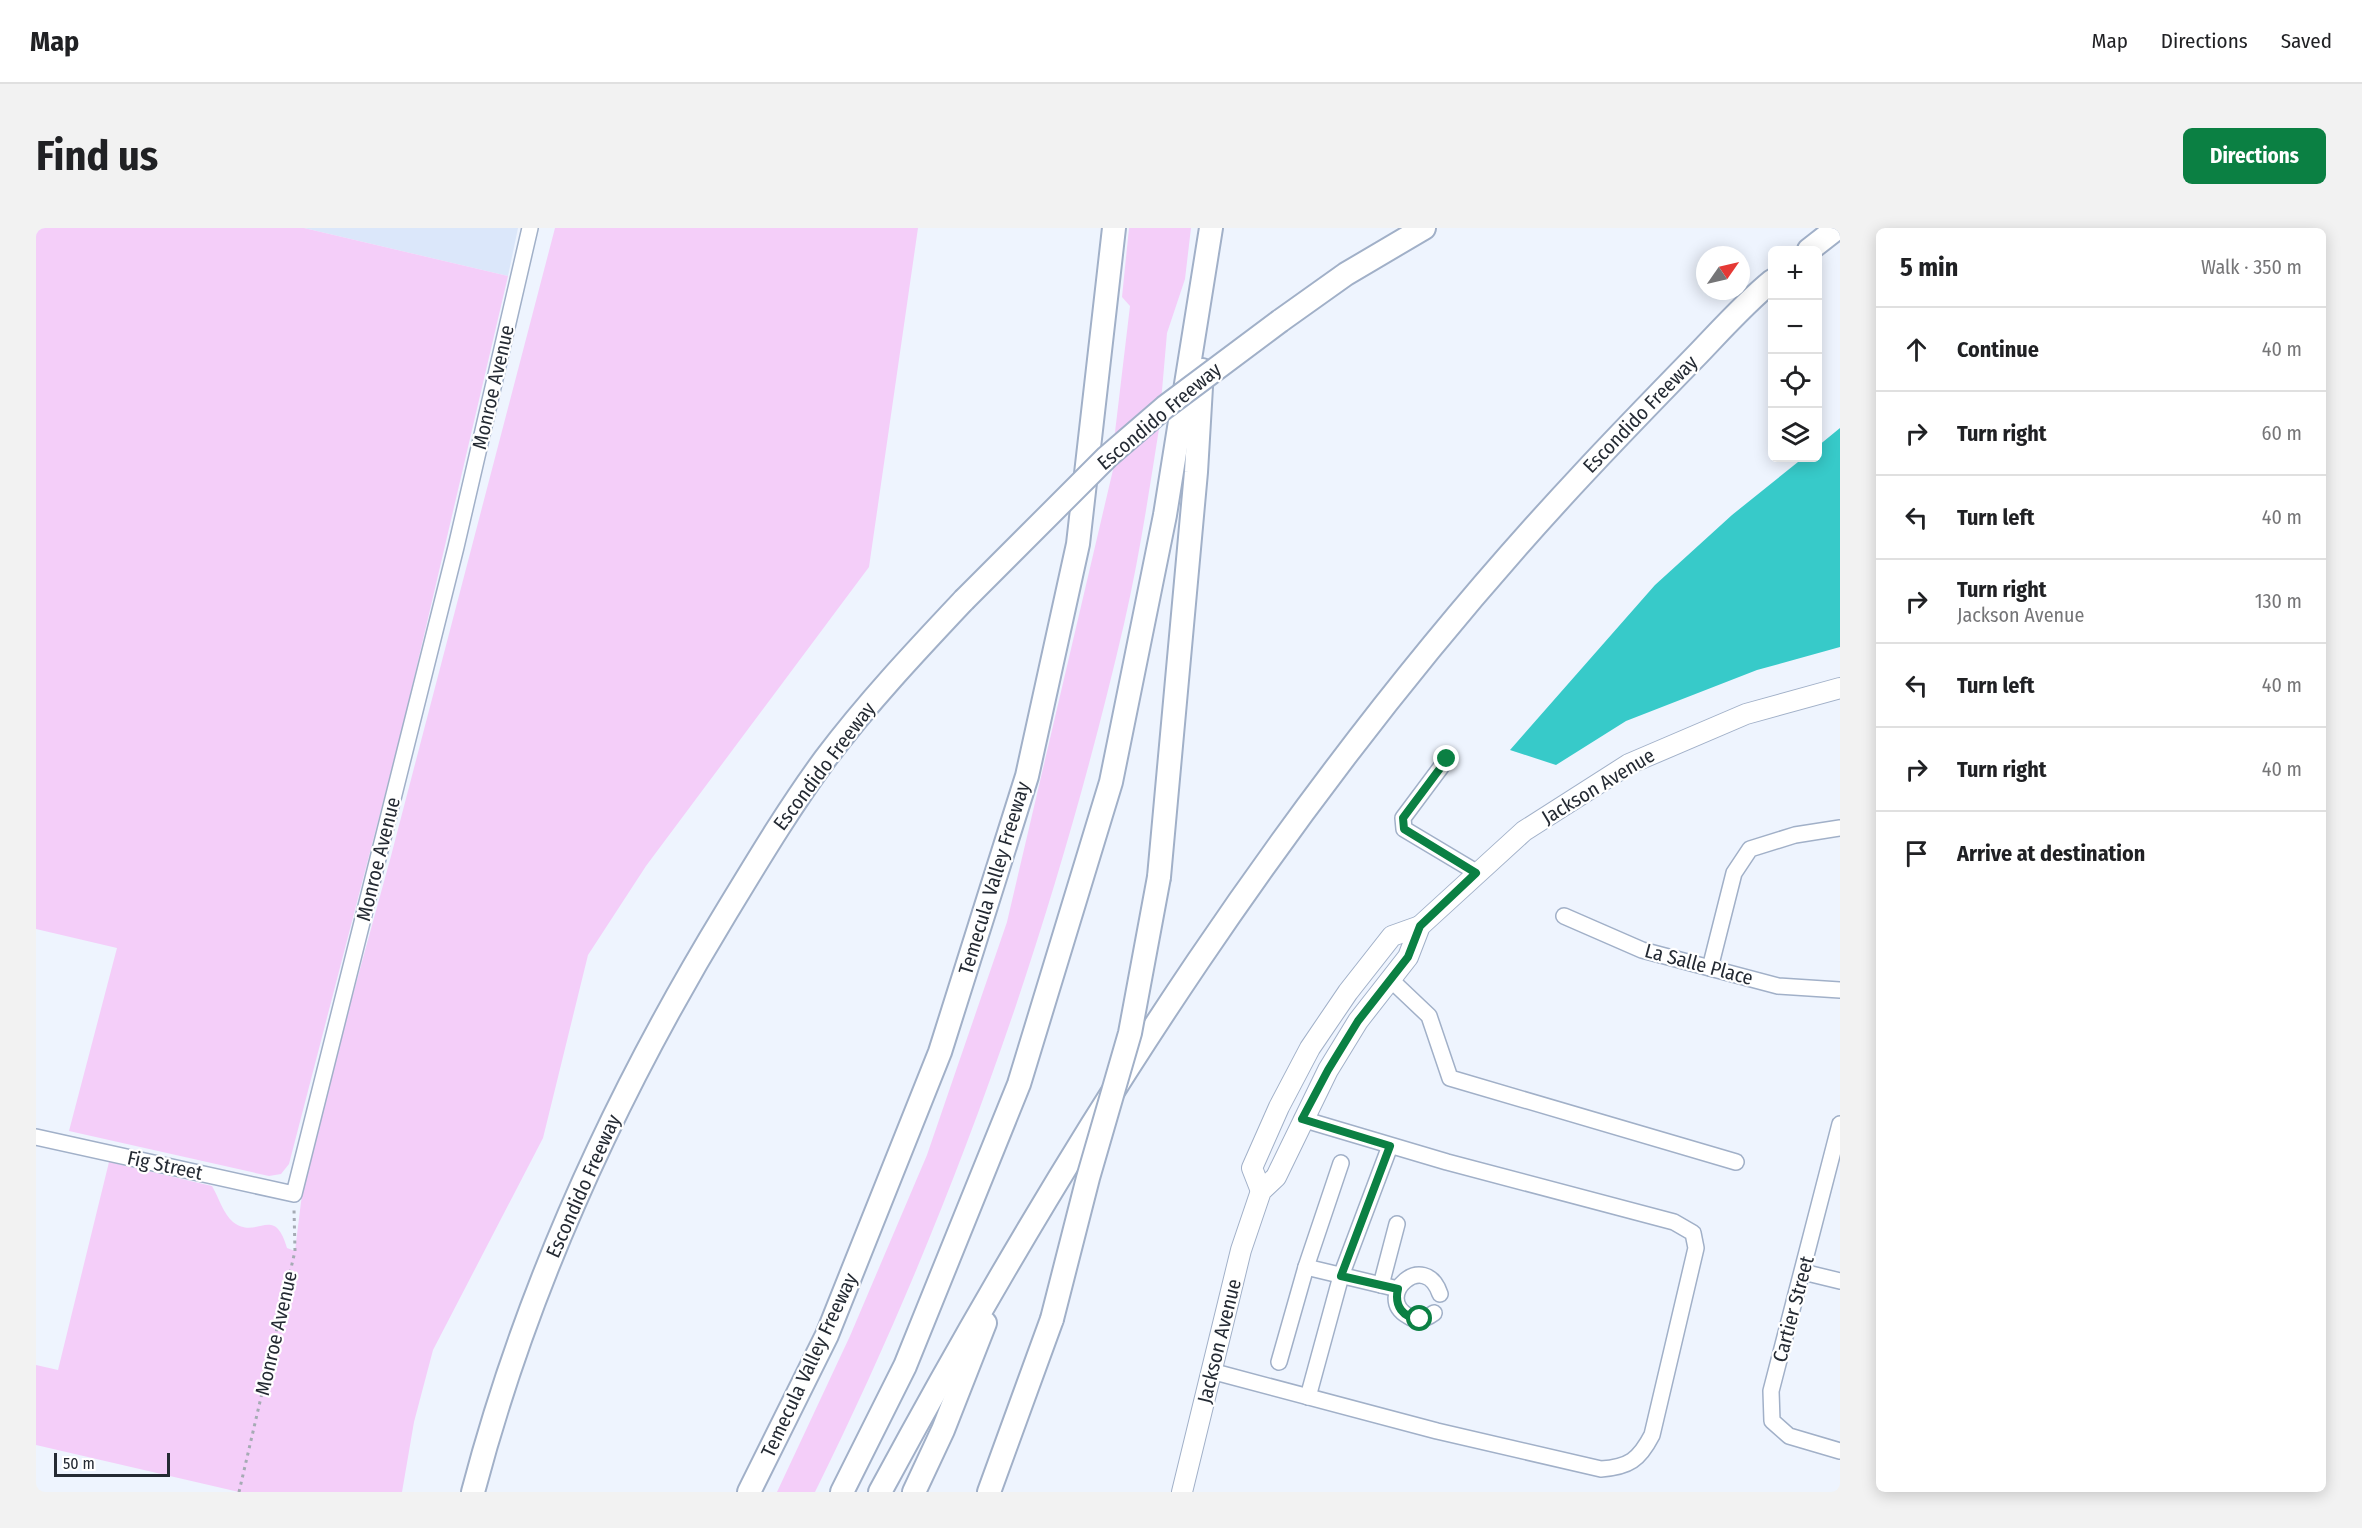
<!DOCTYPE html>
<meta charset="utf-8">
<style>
:root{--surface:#fff;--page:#f2f2f2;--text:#202124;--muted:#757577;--line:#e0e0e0;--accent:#0b8043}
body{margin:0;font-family:"Fira Sans Condensed",sans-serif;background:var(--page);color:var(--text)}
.controls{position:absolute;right:18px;top:18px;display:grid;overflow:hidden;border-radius:9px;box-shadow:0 3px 15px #0003}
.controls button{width:54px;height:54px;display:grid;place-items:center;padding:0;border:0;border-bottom:2px solid var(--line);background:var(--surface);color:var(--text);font:30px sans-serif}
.compass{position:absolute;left:1660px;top:18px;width:54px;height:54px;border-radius:50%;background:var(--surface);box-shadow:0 3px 15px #0003;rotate:56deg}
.scale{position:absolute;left:18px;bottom:15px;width:116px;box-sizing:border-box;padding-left:6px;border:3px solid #242a33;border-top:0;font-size:16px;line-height:21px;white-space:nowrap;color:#242a33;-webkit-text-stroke:4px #fff;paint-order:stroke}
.stop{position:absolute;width:18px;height:18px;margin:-14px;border:4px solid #0b8043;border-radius:50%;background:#fff}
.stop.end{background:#0b8043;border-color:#fff;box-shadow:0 2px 6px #0008}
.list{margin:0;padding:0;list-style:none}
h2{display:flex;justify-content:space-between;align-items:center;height:78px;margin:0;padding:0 24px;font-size:26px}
h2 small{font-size:20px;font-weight:400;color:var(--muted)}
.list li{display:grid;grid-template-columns:39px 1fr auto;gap:18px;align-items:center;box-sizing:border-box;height:84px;padding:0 24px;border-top:2px solid var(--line)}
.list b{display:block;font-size:22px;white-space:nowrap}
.list p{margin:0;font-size:20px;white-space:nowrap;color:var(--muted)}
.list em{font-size:20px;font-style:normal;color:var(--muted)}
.icon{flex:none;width:33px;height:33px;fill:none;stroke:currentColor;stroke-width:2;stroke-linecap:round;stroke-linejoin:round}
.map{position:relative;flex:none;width:1804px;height:1264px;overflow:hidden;border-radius:9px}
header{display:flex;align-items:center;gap:36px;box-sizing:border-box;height:84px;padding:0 30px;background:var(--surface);border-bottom:2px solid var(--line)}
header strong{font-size:28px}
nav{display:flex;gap:33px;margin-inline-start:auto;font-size:21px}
.intro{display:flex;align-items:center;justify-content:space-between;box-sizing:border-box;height:144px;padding:0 36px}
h1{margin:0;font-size:42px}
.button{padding:15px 27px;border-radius:9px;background:var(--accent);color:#fff;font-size:21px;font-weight:700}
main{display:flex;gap:36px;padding:0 36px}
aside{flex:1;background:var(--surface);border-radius:9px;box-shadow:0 3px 15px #0003}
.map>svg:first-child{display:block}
</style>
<header>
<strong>Map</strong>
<nav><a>Map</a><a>Directions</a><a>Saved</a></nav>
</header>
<div class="intro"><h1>Find us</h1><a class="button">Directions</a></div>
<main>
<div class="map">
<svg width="1804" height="1264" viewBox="0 0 1804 1264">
<rect width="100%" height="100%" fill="#eef4fe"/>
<path fill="#dbe7fa" d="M268,0h214l-10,48z"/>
<g fill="#f4cef9">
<path d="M0,0h268l204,48 -104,445 -115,443 -8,10 -12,2 -200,-45 48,-183 -81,-19z"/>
<path d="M519,0h363l-49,339 -223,299 -58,89 -45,183 -110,212 -19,72 -12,70h-163l-203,-47v-80l22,5 51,-208 103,24c6,10 12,29 21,36 24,19 41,-19 54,26l8,3 6,-49 12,-62 78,-284z"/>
<path d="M1093,0h62l-6,51 -18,54 -6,69 -48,47 17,-143 -8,-9z"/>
<path d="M1125,188c-11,69 -21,139 -37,208 -70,301 -172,591 -309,868h-38l73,-156 77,-181 80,-233 109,-465z"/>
</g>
<path fill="#37cac9" d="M1804,200v219l-83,23 -131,51 -70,44 -46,-15 145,-165 77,-70 71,-57h15v-12z"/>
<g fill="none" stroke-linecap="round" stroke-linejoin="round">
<defs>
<g id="minor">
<path d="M1411,531l-44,59 1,11 72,43"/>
<path d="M1528,688l78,34 136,36 62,4"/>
<path d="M1674,740l24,-95 16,-24 45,-14 45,-7"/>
<path d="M1354,751l39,37 21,62 286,84"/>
<path d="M1804,896l-69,267 1,30 17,15 51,15"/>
<path d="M0,909l258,57 162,-647 74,-319"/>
<path d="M1305,935l-35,104 92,22"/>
<path d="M1767,1044l37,9"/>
<path d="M1345,1057l16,-61"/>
<path d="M1398,1085c-8,6 -17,9 -26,3 -35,-20 17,-67 32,-22"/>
<path d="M1243,1134l27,-95"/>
<path d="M1175,1143l226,60 164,38c28,-2 38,-9 51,-34l44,-187 -3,-15 -19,-11 -227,-60 -145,-43"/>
<path d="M1272,1169l33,-121 49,-130"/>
</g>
<g id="major">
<path d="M1225,963l-9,-23 27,-61 31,-59 38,-56 44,-56 28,-10"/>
<path d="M1146,1264l59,-242 20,-59 15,-14 52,-107 30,-49 50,-64 12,-31 104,-95 105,-67 117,-50 94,-26"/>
</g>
<g id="highway">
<path d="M1773,22l28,-22"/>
<path d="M1244,93l66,-47 78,-46"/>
<path d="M1123,649l37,-405 6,-102"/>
<path d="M437,1264c54,-206 143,-399 254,-581 31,-51 62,-103 98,-152 42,-56 91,-108 139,-159"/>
<path d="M713,1264l78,-157 113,-283 87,-276 51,-232 36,-316"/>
<path d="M806,1264l63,-126 114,-282 92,-302 54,-267 46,-287"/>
<path d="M844,1264c195,-362 419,-714 701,-1016 38,-41 77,-81 116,-121 24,-25 48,-52 75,-74"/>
<path d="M878,1264l29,-62 42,-107"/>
<path d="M953,1264l63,-173"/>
</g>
</defs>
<use href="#minor" stroke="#a1b0c8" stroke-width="18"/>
<use href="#major" stroke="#a1b0c8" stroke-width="22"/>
<use href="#highway" stroke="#a1b0c8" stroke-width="26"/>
<path stroke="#a5abb4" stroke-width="3" stroke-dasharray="3 4.5" stroke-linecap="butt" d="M203,1264l56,-241 -1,-42"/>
<use href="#minor" stroke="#fff" stroke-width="15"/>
<use href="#major" stroke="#fff" stroke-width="20"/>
<use href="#highway" stroke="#fff" stroke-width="22"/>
<defs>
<g id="highway-bridge">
<path d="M928,372l143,-143 58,-50 115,-86"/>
<path d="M1016,1091l36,-141 42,-145 29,-156"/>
</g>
</defs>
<use href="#highway-bridge" stroke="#a1b0c8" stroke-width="26" stroke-linecap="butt"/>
<use href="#highway-bridge" stroke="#fff" stroke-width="22"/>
</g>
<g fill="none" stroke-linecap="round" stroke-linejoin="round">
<path stroke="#0b8043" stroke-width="8" d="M1384,1091c-17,-1 -26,-13 -22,-30l-57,-13 49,-130 -88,-27 26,-49 30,-49 50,-64 12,-31 56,-53 -72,-44 -1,-11 44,-59"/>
</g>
<g text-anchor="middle" stroke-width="4.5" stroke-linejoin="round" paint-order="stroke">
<g font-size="20" fill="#242a33" stroke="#fff">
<text transform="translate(457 159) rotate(-77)" y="7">Monroe Avenue</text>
<text transform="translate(1604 186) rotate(-46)" y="7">Escondido Freeway</text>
<text transform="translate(1123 188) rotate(-40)" y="7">Escondido Freeway</text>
<text transform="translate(788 538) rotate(-53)" y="7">Escondido Freeway</text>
<text transform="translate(1562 558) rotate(-31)" y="7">Jackson Avenue</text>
<text transform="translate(342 631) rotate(-76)" y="7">Monroe Avenue</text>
<text transform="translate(958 650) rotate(-73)" y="7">Temecula Valley Freeway</text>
<text transform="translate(1663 736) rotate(15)" y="7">La Salle Place</text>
<text transform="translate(129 937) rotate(12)" y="7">Fig Street</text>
<text transform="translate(547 958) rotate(-66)" y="7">Escondido Freeway</text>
<text transform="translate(1757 1081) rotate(-75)" y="7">Cartier Street</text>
<text transform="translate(240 1105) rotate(-77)" y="7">Monroe Avenue</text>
<text transform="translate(1183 1113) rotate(-76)" y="7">Jackson Avenue</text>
<text transform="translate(773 1137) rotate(-65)" y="7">Temecula Valley Freeway</text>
</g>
</g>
</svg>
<div class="controls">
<button>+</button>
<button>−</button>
<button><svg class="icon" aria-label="locate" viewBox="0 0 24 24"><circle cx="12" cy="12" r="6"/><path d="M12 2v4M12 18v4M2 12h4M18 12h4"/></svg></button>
<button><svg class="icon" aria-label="layers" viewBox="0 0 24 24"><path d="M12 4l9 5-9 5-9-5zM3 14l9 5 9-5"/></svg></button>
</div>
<svg class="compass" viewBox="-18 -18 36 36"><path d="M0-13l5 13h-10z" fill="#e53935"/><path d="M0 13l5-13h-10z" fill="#757577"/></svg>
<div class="scale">50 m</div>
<div class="stop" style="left:1384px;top:1091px"></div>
<div class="stop end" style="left:1411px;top:531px"></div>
</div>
<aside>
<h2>5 min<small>Walk · 350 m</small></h2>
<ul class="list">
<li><svg class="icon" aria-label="ahead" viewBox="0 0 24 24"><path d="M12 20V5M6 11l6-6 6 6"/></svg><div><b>Continue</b></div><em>40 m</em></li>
<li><svg class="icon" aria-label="right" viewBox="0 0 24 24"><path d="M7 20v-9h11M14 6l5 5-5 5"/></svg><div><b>Turn right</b></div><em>60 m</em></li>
<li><svg class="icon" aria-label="left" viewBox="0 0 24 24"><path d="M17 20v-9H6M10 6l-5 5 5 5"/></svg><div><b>Turn left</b></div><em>40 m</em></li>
<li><svg class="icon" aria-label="right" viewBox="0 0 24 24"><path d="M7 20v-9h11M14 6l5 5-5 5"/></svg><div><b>Turn right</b><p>Jackson Avenue</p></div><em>130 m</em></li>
<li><svg class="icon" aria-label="left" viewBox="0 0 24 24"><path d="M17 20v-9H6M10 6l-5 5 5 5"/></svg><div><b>Turn left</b></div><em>40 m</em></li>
<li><svg class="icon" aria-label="right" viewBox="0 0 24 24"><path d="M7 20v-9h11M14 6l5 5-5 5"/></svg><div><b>Turn right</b></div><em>40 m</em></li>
<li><svg class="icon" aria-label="arrive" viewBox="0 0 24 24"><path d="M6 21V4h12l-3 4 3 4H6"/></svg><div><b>Arrive at destination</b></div></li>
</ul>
</aside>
</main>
